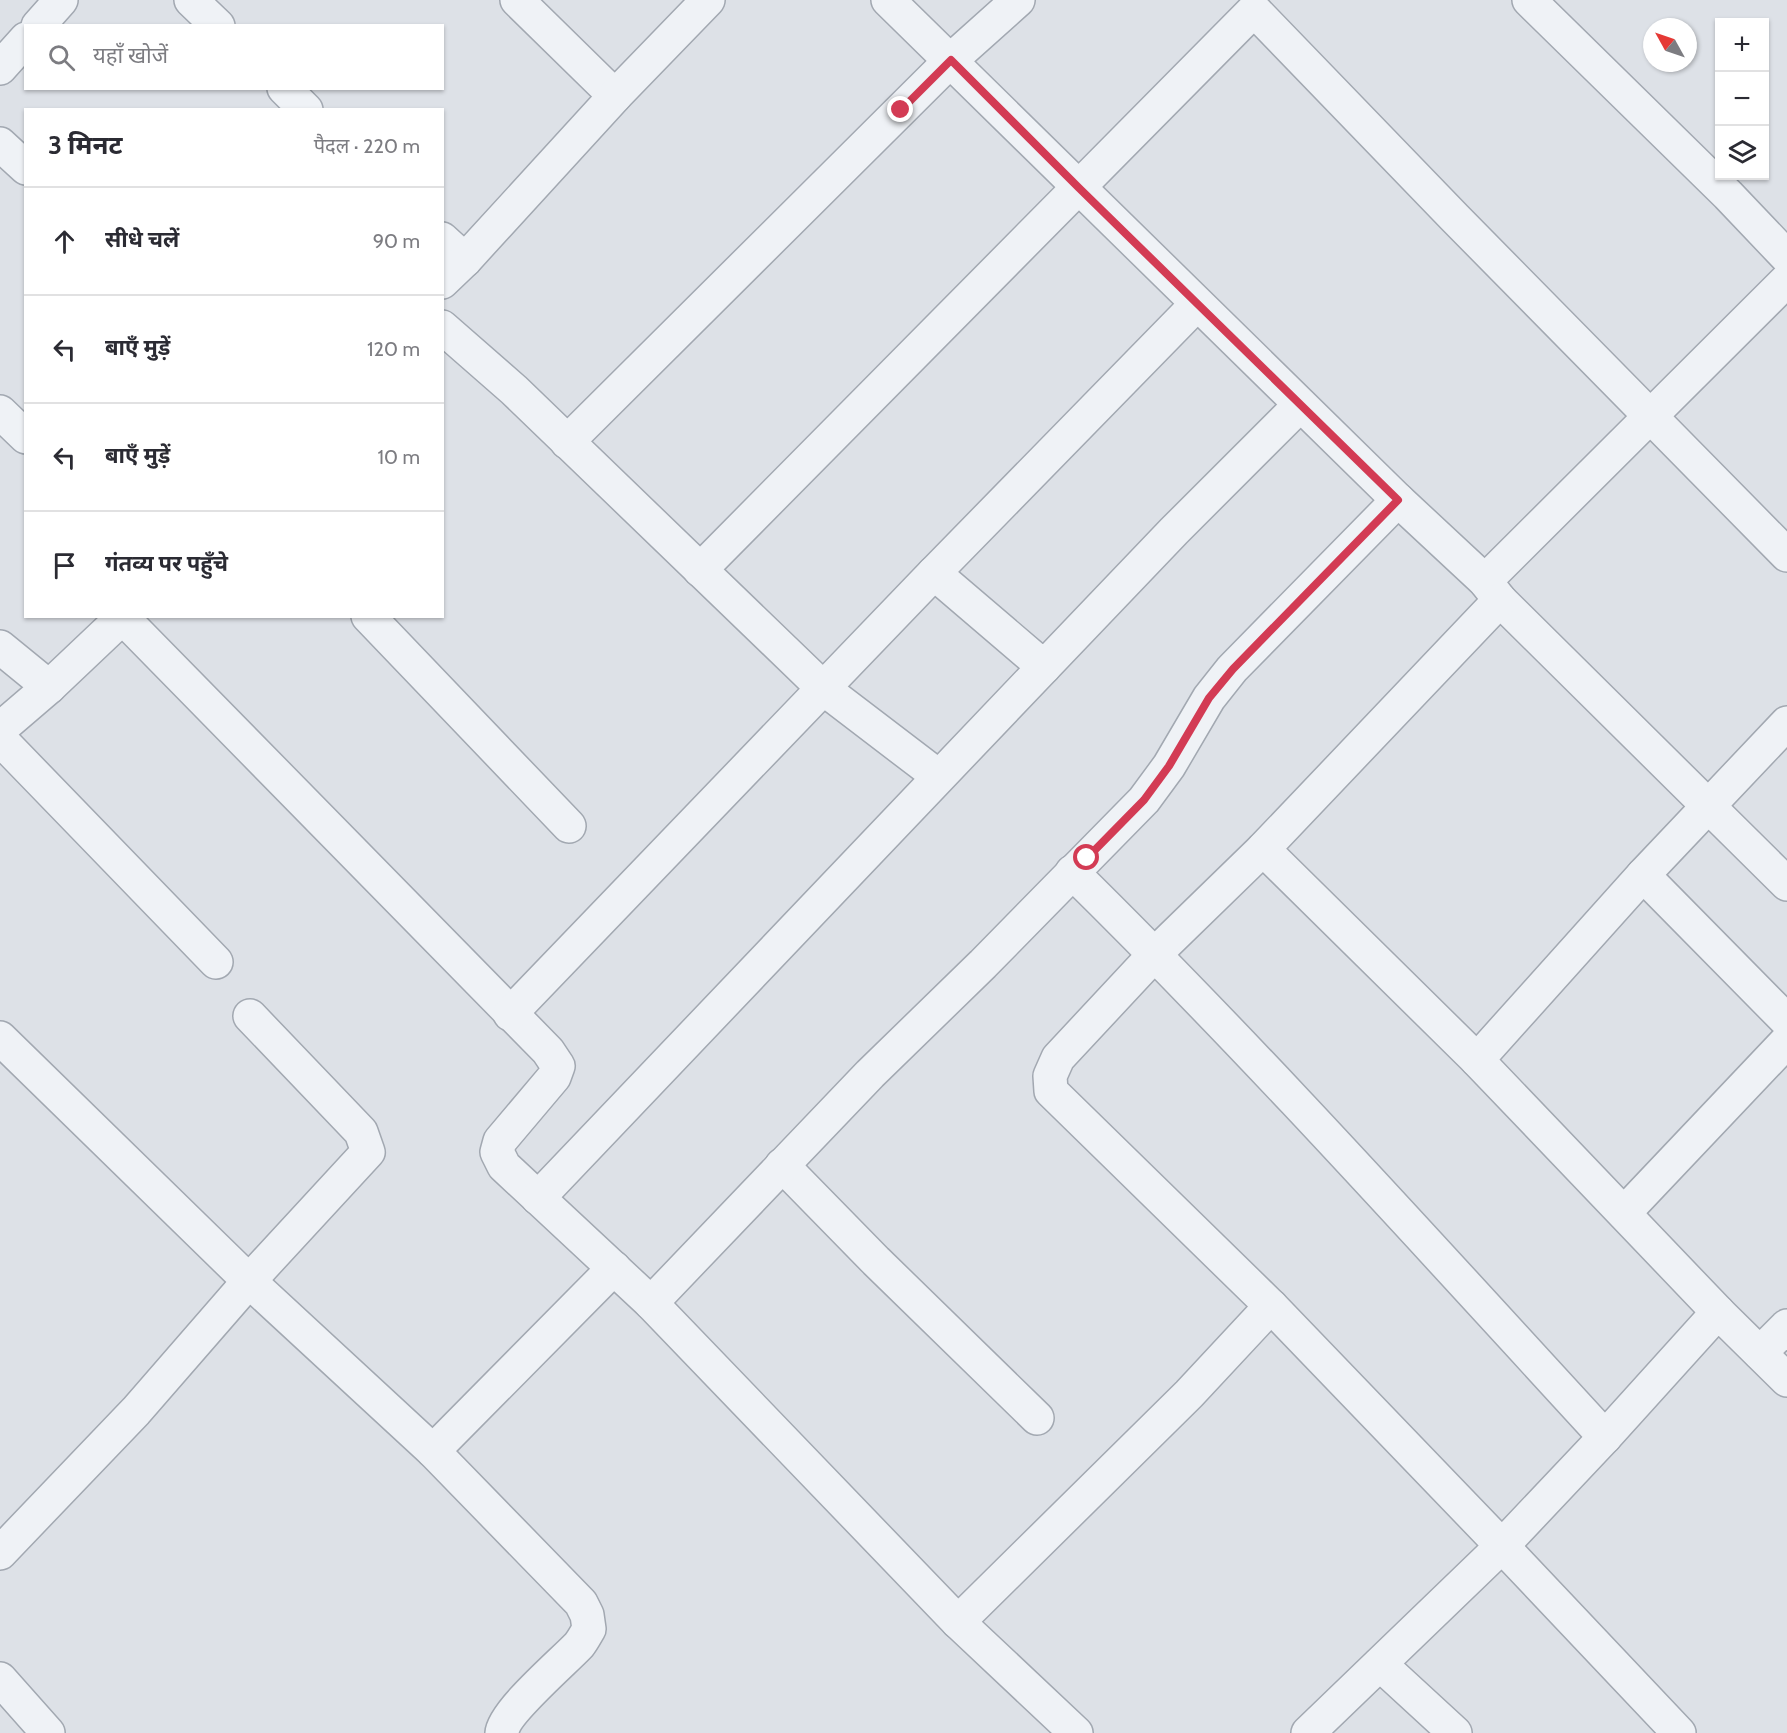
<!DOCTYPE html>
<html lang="hi">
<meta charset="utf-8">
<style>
:root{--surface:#fff;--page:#f7f7f7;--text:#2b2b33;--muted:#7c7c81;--line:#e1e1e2}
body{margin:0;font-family:Cabin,"Noto Sans Devanagari",sans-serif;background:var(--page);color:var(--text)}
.controls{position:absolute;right:18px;top:18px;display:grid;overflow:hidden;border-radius:0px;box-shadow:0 2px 4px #0004}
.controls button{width:54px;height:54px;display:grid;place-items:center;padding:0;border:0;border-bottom:2px solid var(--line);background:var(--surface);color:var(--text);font:30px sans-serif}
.compass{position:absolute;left:1643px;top:18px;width:54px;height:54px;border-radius:50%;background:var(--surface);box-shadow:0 2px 4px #0004;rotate:310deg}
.stop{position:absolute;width:18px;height:18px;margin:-14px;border:4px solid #d33b54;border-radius:50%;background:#fff}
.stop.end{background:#d33b54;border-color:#fff;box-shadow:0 2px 6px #0008}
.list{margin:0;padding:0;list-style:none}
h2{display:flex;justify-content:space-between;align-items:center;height:78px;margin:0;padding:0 24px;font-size:26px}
h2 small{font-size:20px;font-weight:400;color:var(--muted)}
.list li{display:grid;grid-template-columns:39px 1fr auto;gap:18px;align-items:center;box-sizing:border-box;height:108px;padding:0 24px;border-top:2px solid var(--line)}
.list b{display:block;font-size:22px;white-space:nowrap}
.list em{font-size:20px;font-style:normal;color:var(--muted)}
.icon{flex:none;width:33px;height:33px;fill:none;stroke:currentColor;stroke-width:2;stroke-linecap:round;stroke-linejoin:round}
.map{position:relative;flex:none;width:1787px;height:1733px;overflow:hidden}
.search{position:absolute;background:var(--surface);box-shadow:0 2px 4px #0004;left:24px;top:24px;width:420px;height:66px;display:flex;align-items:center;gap:15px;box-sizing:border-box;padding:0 21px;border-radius:0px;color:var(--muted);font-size:22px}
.panel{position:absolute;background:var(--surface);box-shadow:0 2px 4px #0004;left:24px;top:108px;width:420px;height:510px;border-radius:0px}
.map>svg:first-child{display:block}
</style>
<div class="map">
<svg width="1787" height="1733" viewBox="0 0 1787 1733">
<rect width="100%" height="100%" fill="#dde1e7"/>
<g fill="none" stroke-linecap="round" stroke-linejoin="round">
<defs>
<g id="minor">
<path d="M191,0l27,26"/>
<path d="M517,0l98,96"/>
<path d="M888,0l510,500 87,81 15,19 287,284"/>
<path d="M1529,0l199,195 59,62"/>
<path d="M38,26l23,-26"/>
<path d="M0,68l26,-29"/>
<path d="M284,88l22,22"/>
<path d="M0,144l26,24"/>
<path d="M442,239l23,21"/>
<path d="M442,282l23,-22 150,-164 93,-96"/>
<path d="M1197,304l-263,269 110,94 130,-136 126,-126"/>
<path d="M442,327l72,63 310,299 114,87"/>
<path d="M0,412l26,25"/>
<path d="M567,442l384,-382 67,-60"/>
<path d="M700,570l554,-560 201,208 332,337"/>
<path d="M1485,581l302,-301"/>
<path d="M1500,600l-237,249 -108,105 -97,104 -8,18 1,15 220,215 231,240 177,187"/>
<path d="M368,616l201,210"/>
<path d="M123,618l425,433 10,15 -4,11 -54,64 -3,11 7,14 147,137 307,319 118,111"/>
<path d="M0,647l49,40"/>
<path d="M0,729l49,-42 75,-71"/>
<path d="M0,739l216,223"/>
<path d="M1263,849l214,211"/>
<path d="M1072,872c185,182 358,375 533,565"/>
<path d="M1643,875l144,146"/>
<path d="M510,1014l424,-441"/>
<path d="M0,1038l249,243 184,170"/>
<path d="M782,1165l94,96 161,157"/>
<path d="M538,1198l506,-531"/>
<path d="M1624,1213l163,-172"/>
<path d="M651,1303l219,-229 113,-110 161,-164 25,-34 40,-68 23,-29 166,-169"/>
<path d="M1718,1312l-241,-252 166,-185 144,-152"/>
<path d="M1760,1353l27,-27"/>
<path d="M0,1553l136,-142 113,-130 119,-129 -7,-20 -111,-116"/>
<path d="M958,1622l231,-228 82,-88"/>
<path d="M1380,1664l75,69"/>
<path d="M0,1679l48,54"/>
<path d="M502,1733c1,-20 61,-71 77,-88 4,-5 7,-11 10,-16l-2,-14 -6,-12 -148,-152 181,-183"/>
<path d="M1308,1733l194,-187 103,-109 113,-125 69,68"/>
</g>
</defs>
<use href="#minor" stroke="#a2a8b1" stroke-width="36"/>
<use href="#minor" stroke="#eff2f6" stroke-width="33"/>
</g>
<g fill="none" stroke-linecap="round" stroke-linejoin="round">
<path stroke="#d33b54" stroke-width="8" d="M901,110l50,-50 128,128 319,312 -165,169 -24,29 -40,68 -25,34 -57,58"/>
</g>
</svg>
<div class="controls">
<button>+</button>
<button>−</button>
<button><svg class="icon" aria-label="layers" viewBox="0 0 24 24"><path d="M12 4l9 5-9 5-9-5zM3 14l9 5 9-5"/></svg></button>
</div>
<svg class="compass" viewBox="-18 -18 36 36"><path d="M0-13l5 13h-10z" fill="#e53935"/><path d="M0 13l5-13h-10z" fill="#7c7c81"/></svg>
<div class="stop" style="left:1087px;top:858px"></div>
<div class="stop end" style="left:901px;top:110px"></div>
<div class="search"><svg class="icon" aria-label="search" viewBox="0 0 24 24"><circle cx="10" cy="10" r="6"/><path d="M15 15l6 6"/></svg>यहाँ खोजें</div>
<section class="panel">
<h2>3 मिनट<small>पैदल · 220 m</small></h2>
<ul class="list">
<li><svg class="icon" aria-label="ahead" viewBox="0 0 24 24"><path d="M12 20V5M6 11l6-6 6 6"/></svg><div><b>सीधे चलें</b></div><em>90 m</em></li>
<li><svg class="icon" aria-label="left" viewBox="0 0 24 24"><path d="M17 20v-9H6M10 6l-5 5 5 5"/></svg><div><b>बाएँ मुड़ें</b></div><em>120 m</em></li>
<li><svg class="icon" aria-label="left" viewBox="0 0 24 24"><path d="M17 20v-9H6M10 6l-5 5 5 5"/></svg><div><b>बाएँ मुड़ें</b></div><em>10 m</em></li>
<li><svg class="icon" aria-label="arrive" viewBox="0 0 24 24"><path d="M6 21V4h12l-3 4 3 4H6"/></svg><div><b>गंतव्य पर पहुँचे</b></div></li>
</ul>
</section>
</div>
